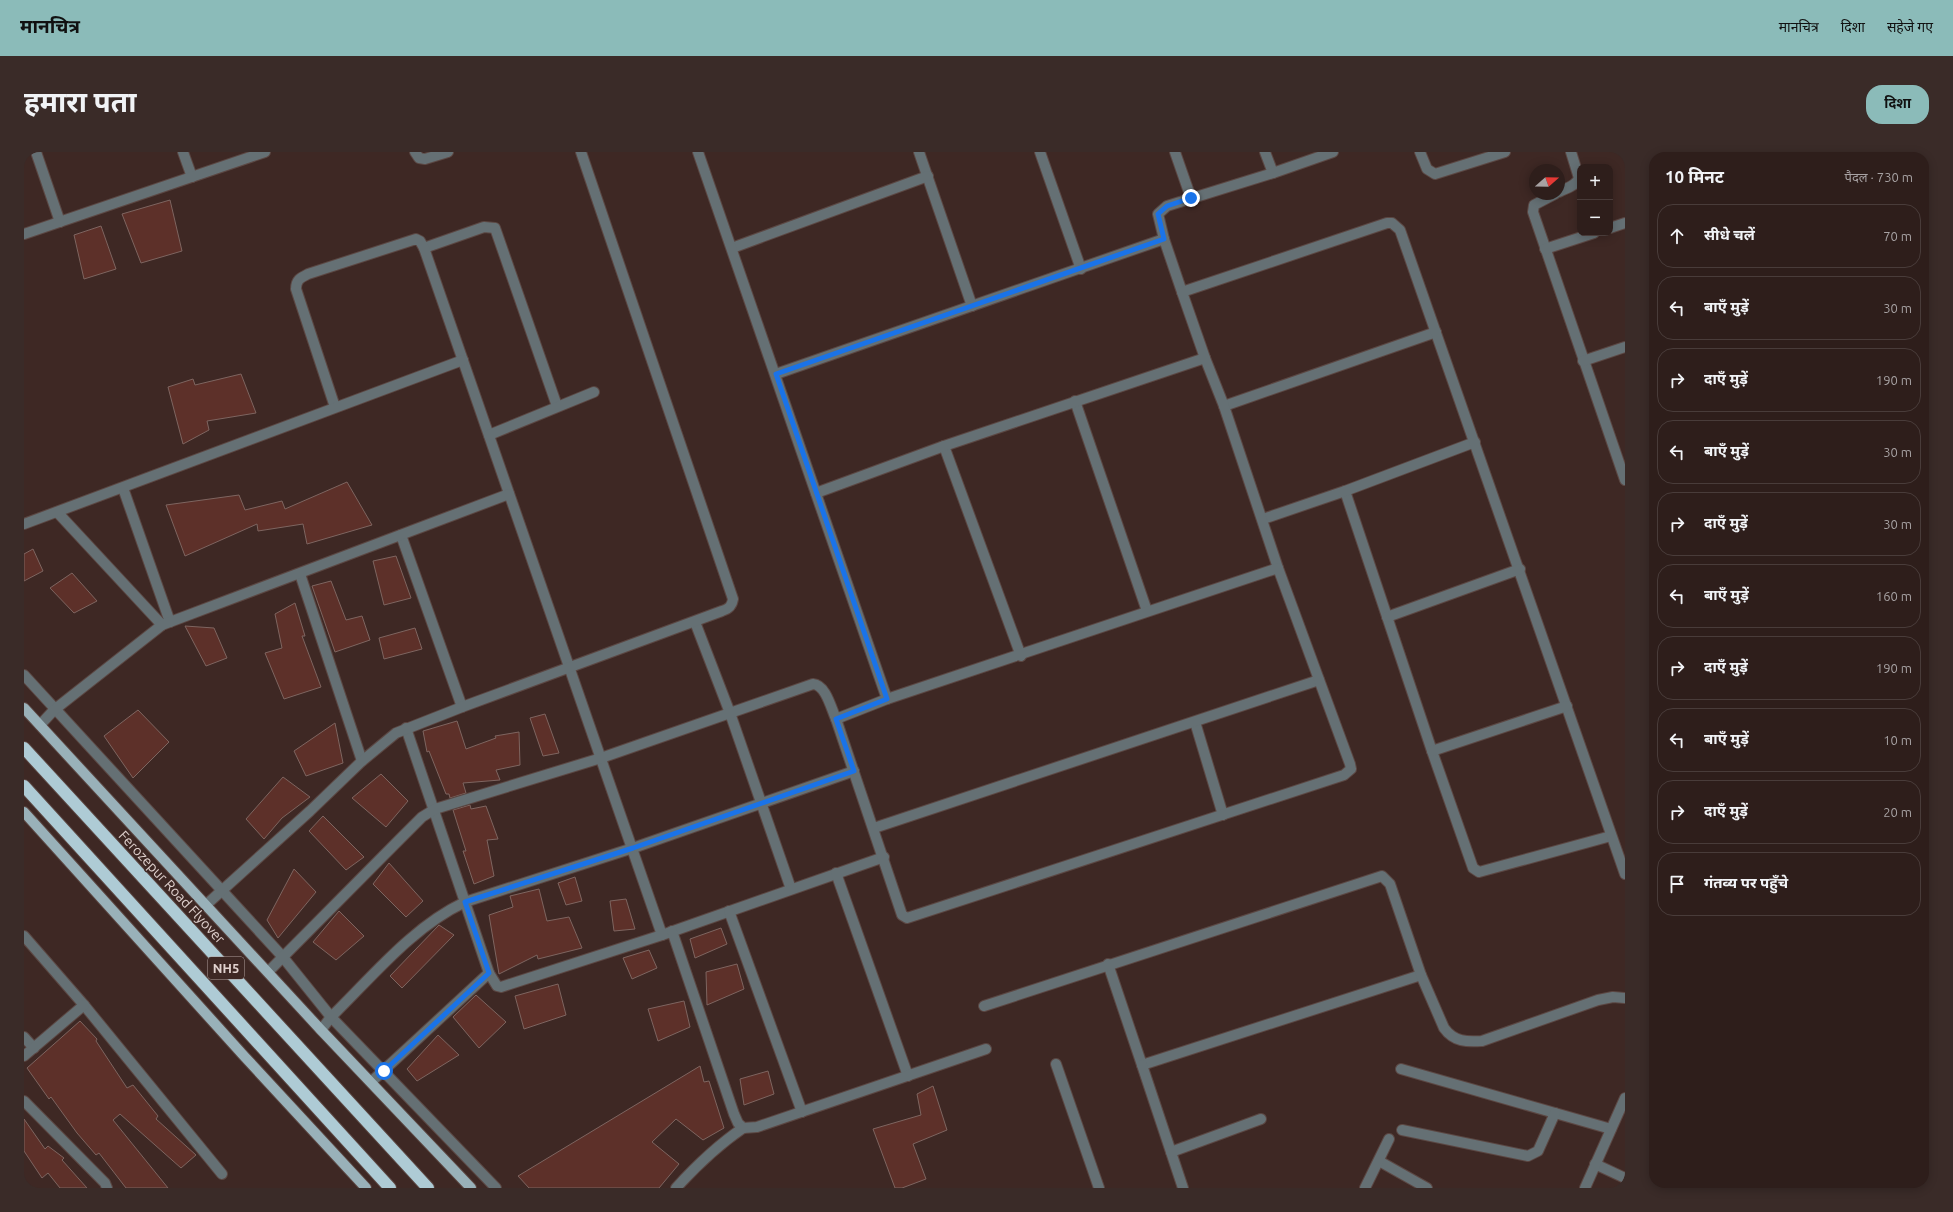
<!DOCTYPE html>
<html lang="hi">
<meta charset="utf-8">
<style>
:root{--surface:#2e1e1b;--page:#3a2b28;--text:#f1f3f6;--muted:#a7a2a3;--line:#493c3a;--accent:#8bbbb9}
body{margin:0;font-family:Ubuntu,"Noto Sans Devanagari",sans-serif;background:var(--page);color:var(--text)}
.controls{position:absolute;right:12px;top:12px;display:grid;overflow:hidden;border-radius:8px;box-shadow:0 2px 10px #0003}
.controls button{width:36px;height:36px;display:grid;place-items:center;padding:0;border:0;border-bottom:1px solid var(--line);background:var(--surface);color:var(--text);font:20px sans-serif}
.compass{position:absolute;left:1505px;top:12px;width:36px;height:36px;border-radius:50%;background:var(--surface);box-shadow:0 2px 10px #0003;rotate:70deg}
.stop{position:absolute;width:12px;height:12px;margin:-9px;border:3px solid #1a73e8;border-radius:50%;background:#fff}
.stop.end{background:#1a73e8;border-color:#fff;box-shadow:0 1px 4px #0008}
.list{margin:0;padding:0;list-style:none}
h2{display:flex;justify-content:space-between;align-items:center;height:52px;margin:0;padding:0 16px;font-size:17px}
h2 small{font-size:13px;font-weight:400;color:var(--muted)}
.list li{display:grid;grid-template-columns:26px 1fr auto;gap:12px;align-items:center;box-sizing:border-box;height:64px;margin:0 8px 8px;padding:0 8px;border:1px solid var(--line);border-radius:16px}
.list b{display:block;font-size:15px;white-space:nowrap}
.list em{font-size:13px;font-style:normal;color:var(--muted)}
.icon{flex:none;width:22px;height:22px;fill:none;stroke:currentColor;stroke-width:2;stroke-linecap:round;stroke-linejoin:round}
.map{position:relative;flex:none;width:1601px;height:1036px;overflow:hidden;border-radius:16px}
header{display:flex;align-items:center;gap:24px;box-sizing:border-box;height:56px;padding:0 20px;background:var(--accent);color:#111}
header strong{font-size:19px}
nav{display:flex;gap:22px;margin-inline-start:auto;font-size:14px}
.intro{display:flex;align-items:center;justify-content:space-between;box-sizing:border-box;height:96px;padding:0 24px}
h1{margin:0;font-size:28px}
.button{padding:10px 18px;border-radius:16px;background:var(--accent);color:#111;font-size:14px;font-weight:700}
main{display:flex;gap:24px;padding:0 24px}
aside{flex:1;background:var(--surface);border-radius:16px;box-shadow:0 2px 10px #0003}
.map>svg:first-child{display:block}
</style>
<header>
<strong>मानचित्र</strong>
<nav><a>मानचित्र</a><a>दिशा</a><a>सहेजे गए</a></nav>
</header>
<div class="intro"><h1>हमारा पता</h1><a class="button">दिशा</a></div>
<main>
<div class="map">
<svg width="1601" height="1036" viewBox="0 0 1601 1036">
<rect width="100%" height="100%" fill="#3e2824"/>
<g fill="#5d3029" stroke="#7e6560">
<path d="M146,48l12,51 -41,12 -19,-49z"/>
<path d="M77,74l15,43 -32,10 -10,-44z"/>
<path d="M217,222l15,39 -49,8 2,9 -26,14 -15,-57 25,-8 2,6z"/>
<path d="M323,330l25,43 -65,19 -4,-20 -45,7 -1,-7 -72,32 -19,-51 73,-10 6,15 37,-9 3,8z"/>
<path d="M9,397l10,22 -19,10v-27z"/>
<path d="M372,404l15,42 -27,7 -11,-44z"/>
<path d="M48,421l25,28 -23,12 -24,-25z"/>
<path d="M307,429l15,39 16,-4 8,24 -35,12 -23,-66z"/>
<path d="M271,451l10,33h-3l19,51 -37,12 -19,-46 17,-5 -7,-34z"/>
<path d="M161,474l29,2 13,30 -21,8z"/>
<path d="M391,476l7,21 -38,10 -5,-21z"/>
<path d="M114,558l31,32 -36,36 -29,-42z"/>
<path d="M521,562l14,39 -16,3 -13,-38z"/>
<path d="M433,569l9,28 30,-11 -1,-2 24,-4 1,33 -24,5 4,10 -37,3 3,10 -16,5 -1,-4h-3l-17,-43 -2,1 -4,-21z"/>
<path d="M311,571l8,40 -37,13 -12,-25z"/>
<path d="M357,622l27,27 -22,26 -34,-29z"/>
<path d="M259,625l27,20 -28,21 -18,21 -18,-20z"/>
<path d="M446,653l1,4 15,-3 12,33 -11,1 7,36 -20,8 -11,-33h3l-13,-41z"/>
<path d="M299,664l41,41 -18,13 -37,-39z"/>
<path d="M365,711l34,38 -17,16 -33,-33z"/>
<path d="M270,717l22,23 -38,46 -11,-18z"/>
<path d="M551,725l7,24 -16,4 -8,-22z"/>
<path d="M515,737l8,32 22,-4 13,31 -44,11 -1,-4 -38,19 -10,-59 24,-8 -3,-11z"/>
<path d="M602,747l9,30 -21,2 -4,-30z"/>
<path d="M315,759l25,25 -28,24 -23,-18z"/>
<path d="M415,773l15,10 -52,53 -12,-12z"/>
<path d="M697,776l6,16 -32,14 -5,-19z"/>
<path d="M625,798l8,18 -25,11 -9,-21z"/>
<path d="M713,812l7,25 -37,16 -1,-33z"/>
<path d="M534,832l8,31 -42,14 -9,-33z"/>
<path d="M452,843l30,27 -27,26 -26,-31z"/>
<path d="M660,849l6,26 -32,14 -10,-32z"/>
<path d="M56,869l17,18 -1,2 31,47 6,-3 25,31 -2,3 40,36 -15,13 -61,-54 -7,6 55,68h-42l-27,-35 -3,2 -19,-22 -26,-36 -2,2 -22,-31z"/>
<path d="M414,883l21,20 -42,26 -10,-12z"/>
<path d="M676,914l4,16 5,-1 15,47 -21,12 -27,-21 -24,23 27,22 -20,24h-130l-11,-12z"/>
<path d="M744,919l6,23 -30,11 -4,-26z"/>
<path d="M909,934l14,44 -34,14 13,35 -24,9h-7l-22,-59 48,-14 -4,-21z"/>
<path d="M0,967l21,30 3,-3 16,12 -2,2 25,28h-27l-12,-15 -6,5 -18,-27z"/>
</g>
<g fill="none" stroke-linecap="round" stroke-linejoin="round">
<defs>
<g id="minor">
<path d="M12,0l24,70"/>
<path d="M159,0l9,25"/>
<path d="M391,0l4,6 6,1 23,-7"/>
<path d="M895,0l53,154"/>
<path d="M1016,0l41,117"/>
<path d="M1151,0l16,46"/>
<path d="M1241,0l8,21"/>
<path d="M1396,0l7,17 8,5 70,-22"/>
<path d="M1535,40c7,-4 17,-6 20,-14l-8,-26"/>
<path d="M1531,42l-21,11 -1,7 92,268"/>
<path d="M1586,76l15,-5"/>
<path d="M0,82l241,-82"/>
<path d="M400,96l60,-21 11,1 62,178"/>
<path d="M708,96l196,-72"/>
<path d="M1521,97l49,-16"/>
<path d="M1158,140l-18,-53 -6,-25 9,-8 106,-33 60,-21"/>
<path d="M1559,209l42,-14"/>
<path d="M752,222l388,-135"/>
<path d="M1051,249l72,210"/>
<path d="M1200,254l212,-74"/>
<path d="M311,255l-39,-118c0,-9 4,-11 12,-15l108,-35 4,2 4,7 238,687"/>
<path d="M465,283l105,-43"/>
<path d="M920,294l77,210"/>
<path d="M99,336l47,134"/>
<path d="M1321,339l87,260 41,117 6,4 132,-36"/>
<path d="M792,341l128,-47 261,-88"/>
<path d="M34,361l104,112"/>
<path d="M1239,367l82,-28 130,-49"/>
<path d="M0,372l439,-164"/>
<path d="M377,383l61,172"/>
<path d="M1254,416l-54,-162 -19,-48 -23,-66 205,-69h5l8,7 225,644"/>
<path d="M276,422l62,187"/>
<path d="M1363,465l133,-48"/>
<path d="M671,470l35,91 61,176"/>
<path d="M0,523l258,281 49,61 165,171"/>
<path d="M812,567l51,-20"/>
<path d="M1171,570l28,93"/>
<path d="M16,573l14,-15 108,-85 347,-131"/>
<path d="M382,576l83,245 8,13 4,1 161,-52 222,-78"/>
<path d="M1408,599l135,-45"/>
<path d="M850,676l445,-148"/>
<path d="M812,721l72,203"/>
<path d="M183,752l103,-93 52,-50 34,-28 66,-26 260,-96c7,-2 10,-5 11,-12l-152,-447"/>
<path d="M705,759l73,201"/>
<path d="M648,779l62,183 4,9 5,5 14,-1 229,-78"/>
<path d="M0,784l60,69 138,169"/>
<path d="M1084,812l34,101 279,-90"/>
<path d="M245,819l132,-133 21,-21 13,-8 166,-51 212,-74c13,1 18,24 23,35l66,196 5,3 437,-143 7,-6 -1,-5 -72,-196 -391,131 -189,-547"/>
<path d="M960,854l398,-130 8,8 31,91 23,53c10,14 23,14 38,13l116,-41 15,-3 12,1"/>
<path d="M297,878l10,-13c41,-40 81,-90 134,-115l168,-54 221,-77"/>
<path d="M0,885l10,11"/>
<path d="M0,904l60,-51"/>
<path d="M1032,912l43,124"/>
<path d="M1118,913l41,123"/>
<path d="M1377,917l210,60"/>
<path d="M347,930l118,-109"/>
<path d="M0,949l81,82 2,5"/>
<path d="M1378,978l126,26 10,-5 17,-38"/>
<path d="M1147,1000l90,-33"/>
<path d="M1355,1009l48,27"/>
<path d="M1571,1012l30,14"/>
<path d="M652,1036c21,-23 42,-43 67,-60"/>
<path d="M1341,1036l24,-49"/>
<path d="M1561,1036l40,-90"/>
</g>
<g id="major">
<path d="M0,556l297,322 150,158"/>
<path d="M0,660l220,244 122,132"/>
</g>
<g id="highway">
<path d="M0,596l404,440"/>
<path d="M0,634l366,402"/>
</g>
</defs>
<use href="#minor" stroke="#5b4743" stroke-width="12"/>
<use href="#major" stroke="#5b4743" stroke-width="12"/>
<use href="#highway" stroke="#5b4743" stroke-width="14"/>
<use href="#minor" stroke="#657074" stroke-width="10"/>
<use href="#major" stroke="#99b1b9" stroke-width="10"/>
<use href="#highway" stroke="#aecbd5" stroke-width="12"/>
</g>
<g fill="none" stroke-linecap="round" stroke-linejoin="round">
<path stroke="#1a73e8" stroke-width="5" d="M360,919l105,-98 -24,-71 168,-54 221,-77 -18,-52 51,-20 -111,-325 388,-135 -6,-25 9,-8 24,-8"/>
</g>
<g text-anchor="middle" stroke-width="3" stroke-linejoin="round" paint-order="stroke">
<rect fill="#3e2824" stroke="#b09f9c" stroke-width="1" x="184" y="805" width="36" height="22" rx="3"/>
<g font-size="13" font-weight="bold" fill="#e1d2cf">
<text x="202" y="821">NH5</text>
</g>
<g font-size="14" fill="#e1d2cf" stroke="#3e2824">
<text transform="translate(148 735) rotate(47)" y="5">Ferozepur Road Flyover</text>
</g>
</g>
</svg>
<div class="controls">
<button>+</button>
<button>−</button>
</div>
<svg class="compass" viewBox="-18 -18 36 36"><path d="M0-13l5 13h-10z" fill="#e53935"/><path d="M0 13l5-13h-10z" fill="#a7a2a3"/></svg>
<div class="stop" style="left:360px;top:919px"></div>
<div class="stop end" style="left:1167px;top:46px"></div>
</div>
<aside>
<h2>10 मिनट<small>पैदल · 730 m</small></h2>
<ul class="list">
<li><svg class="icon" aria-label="ahead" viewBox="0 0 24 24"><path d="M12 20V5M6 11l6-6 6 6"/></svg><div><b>सीधे चलें</b></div><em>70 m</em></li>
<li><svg class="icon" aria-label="left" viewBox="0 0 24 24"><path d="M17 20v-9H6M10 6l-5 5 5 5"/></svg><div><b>बाएँ मुड़ें</b></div><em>30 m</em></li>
<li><svg class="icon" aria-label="right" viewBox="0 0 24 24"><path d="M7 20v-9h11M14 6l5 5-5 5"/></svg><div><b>दाएँ मुड़ें</b></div><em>190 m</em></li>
<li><svg class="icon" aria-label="left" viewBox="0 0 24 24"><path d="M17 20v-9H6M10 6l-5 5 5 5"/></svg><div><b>बाएँ मुड़ें</b></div><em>30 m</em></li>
<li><svg class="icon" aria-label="right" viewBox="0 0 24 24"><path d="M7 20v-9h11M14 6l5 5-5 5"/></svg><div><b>दाएँ मुड़ें</b></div><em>30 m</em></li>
<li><svg class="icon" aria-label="left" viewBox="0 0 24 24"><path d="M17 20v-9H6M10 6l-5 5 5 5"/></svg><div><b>बाएँ मुड़ें</b></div><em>160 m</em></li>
<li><svg class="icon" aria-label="right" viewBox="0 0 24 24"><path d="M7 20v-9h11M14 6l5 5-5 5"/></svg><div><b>दाएँ मुड़ें</b></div><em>190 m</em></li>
<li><svg class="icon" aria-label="left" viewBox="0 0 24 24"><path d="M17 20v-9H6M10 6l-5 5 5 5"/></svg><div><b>बाएँ मुड़ें</b></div><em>10 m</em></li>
<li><svg class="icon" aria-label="right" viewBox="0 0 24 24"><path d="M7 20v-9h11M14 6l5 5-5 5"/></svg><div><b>दाएँ मुड़ें</b></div><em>20 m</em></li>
<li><svg class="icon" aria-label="arrive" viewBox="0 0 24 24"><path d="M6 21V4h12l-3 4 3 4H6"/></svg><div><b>गंतव्य पर पहुँचे</b></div></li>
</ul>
</aside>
</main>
